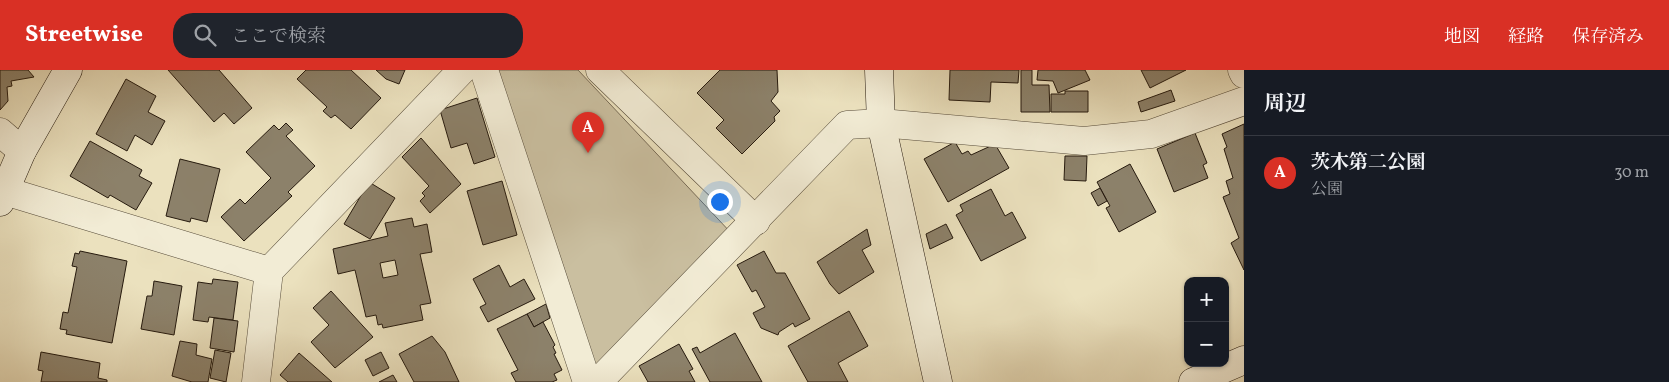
<!DOCTYPE html>
<html lang="ja">
<meta charset="utf-8">
<style>
:root{--surface:#171b24;--page:#20242c;--text:#f1f3f6;--muted:#9ea1a6;--line:#363941;--accent:#d93025}
body{margin:0;font-family:Vollkorn,"Noto Serif JP",serif;background:var(--page);color:var(--text)}
.controls{position:absolute;right:15px;bottom:15px;display:grid;overflow:hidden;border-radius:10px;box-shadow:0 1px 4px #0004}
.controls button{width:45px;height:45px;display:grid;place-items:center;padding:0;border:0;border-bottom:1px solid var(--line);background:var(--surface);color:var(--text);font:25px sans-serif}
.you{position:absolute;left:719px;top:131px;width:18px;height:18px;margin:-12px;border:4px solid #fff;border-radius:50%;background:#1a73e8;box-shadow:0 0 0 8px #1a73e833}
.badge{display:grid;place-items:center;width:32px;height:32px;border-radius:50%;background:var(--accent);color:#fff;font-size:16px;font-weight:700}
.pin{position:absolute;translate:-50% -41px;filter:drop-shadow(0 1px 2px #0008)}
.pin::after{content:'';position:absolute;top:26px;width:18px;height:15px;background:inherit;clip-path:polygon(0 0,100% 0,50% 100%)}
.list{margin:0;padding:0;list-style:none}
h2{display:flex;justify-content:space-between;align-items:center;height:65px;margin:0;padding:0 20px;font-size:21px}
h2 small{font-size:16px;font-weight:400;color:var(--muted)}
.list li{display:grid;grid-template-columns:32px 1fr auto;gap:15px;align-items:center;box-sizing:border-box;height:75px;padding:0 20px;border-top:1px solid var(--line)}
.list b{display:block;font-size:19px;white-space:nowrap}
.list p{margin:0;font-size:16px;white-space:nowrap;color:var(--muted)}
.list em{font-size:16px;font-style:normal;color:var(--muted)}
.icon{flex:none;width:28px;height:28px;fill:none;stroke:currentColor;stroke-width:2;stroke-linecap:round;stroke-linejoin:round}
.map{position:relative;flex:none;width:1244px;height:312px;overflow:hidden}
header{display:flex;align-items:center;gap:30px;box-sizing:border-box;height:70px;padding:0 25px;background:var(--accent);color:#fff}
header strong{font-size:24px}
nav{display:flex;gap:28px;margin-inline-start:auto;font-size:18px}
.search{width:350px;height:45px;background:var(--page);display:flex;align-items:center;gap:12px;box-sizing:border-box;padding:0 18px;border-radius:20px;color:var(--muted);font-size:19px}
main{display:flex}
aside{flex:1;background:var(--surface)}
.map>svg:first-child{display:block}
</style>
<header>
<strong>Streetwise</strong>
<div class="search"><svg class="icon" aria-label="search" viewBox="0 0 24 24"><circle cx="10" cy="10" r="6"/><path d="M15 15l6 6"/></svg>ここで検索</div>
<nav><a>地図</a><a>経路</a><a>保存済み</a></nav>
</header>
<main>
<div class="map">
<svg width="1244" height="312" viewBox="0 0 1244 312">
<rect width="100%" height="100%" fill="#ebe1be"/>
<filter id="stains"><feTurbulence type="fractalNoise" baseFrequency=".004" numOctaves="4"/><feColorMatrix values="0 0 0 0 .2 0 0 0 0 .09 0 0 0 0 .02 0 0 0 .5 -.17"/></filter>
<radialGradient id="worn" r=".72"><stop offset=".6" stop-color="#630" stop-opacity="0"/><stop offset="1" stop-color="#630" stop-opacity=".3"/></radialGradient>
<path fill="#cabfa0" stroke="#786c57" d="M494,0h84l155,165 -140,132z"/>
<g fill="#8c816a" stroke="#261a0e" fill-rule="evenodd">
<path d="M0,0h28l6,7 -23,4 1,5 -5,1 1,14 -8,9z"/>
<path d="M168,0h51l33,38 -18,16 -10,-11 -10,9z"/>
<path d="M306,0h45l30,28 -30,31 -16,-14 -4,3 -8,-7 4,-4 -30,-28z"/>
<path d="M376,0h29l-6,14 -13,-5z"/>
<path d="M720,0h57l1,22 -7,9 9,10 -6,6 1,4 -33,33 -26,-26 8,-8 -27,-27z"/>
<path d="M950,0h69l-1,13 -27,-1 -1,20 -41,-2z"/>
<path d="M1021,0h11v15h17l1,27h-29z"/>
<path d="M1038,0h47l5,10 -32,13 -5,-12 -16,-1z"/>
<path d="M1141,0h45l-36,18z"/>
<path d="M126,9l30,17 -8,16 17,9 -13,24 -17,-10 -8,16 -31,-17z"/>
<path d="M1171,20l4,11 -34,11 -3,-10z"/>
<path d="M1065,21h23v21h-37v-18h14z"/>
<path d="M477,28l18,59 -21,7 -7,-21 -16,5 -11,-38z"/>
<path d="M286,53l7,7 -7,6 29,30 -27,26 4,4 -48,45 -23,-24 19,-18 5,5 26,-26 -25,-26 28,-27 5,5z"/>
<path d="M1244,54v146l-13,-27 8,-5 -16,-41 7,-3 -4,-13 7,-3 -9,-29 3,-2 -5,-13z"/>
<path d="M1195,63l12,30 -4,2 5,13 -34,14 -17,-43z"/>
<path d="M421,68l40,46 -31,29 -10,-12 5,-5 -3,-3 7,-7 -27,-29z"/>
<path d="M90,71l52,29 -3,6 13,7 -16,27 -26,-15 -2,3 -38,-22z"/>
<path d="M955,72l7,12 6,-3 3,4 24,-11 14,24 -61,34 -24,-43z"/>
<path d="M1065,86h22l-1,25 -22,-1z"/>
<path d="M180,89l40,10 -13,53 -16,-4 -1,4 -24,-6z"/>
<path d="M1130,94l26,48 -37,20 -13,-24 4,-2 -13,-24z"/>
<path d="M502,111l15,54 -34,10 -16,-54z"/>
<path d="M369,112l26,16 -25,41 -26,-15z"/>
<path d="M1100,118l7,13 -9,5 -7,-13z"/>
<path d="M991,119l14,27 7,-4 14,26 -45,23 -25,-46 7,-4 -3,-6z"/>
<path d="M412,148l2,9 13,-3 5,28 -12,2 11,49 -11,2 3,15 -40,8 -1,-4 -4,1 -2,-10 -10,2 -11,-47 -17,4 -5,-25 55,-13 -3,-13zM395,190l3,15 -15,3 -3,-15z"/>
<path d="M946,154l7,14 -23,11 -4,-15z"/>
<path d="M867,159l4,16 -9,5 12,22 -35,22 -9,-10 -13,-22z"/>
<path d="M80,181l47,10 -15,82 -46,-9 1,-4 -7,-1 3,-17 5,1 9,-46 -5,-1 3,-13 4,1z"/>
<path d="M764,181l12,22h9l25,46 -15,8 -2,-4 -14,9 -1,3 -17,-7 -8,-15 12,-6 -9,-17 -4,2 -15,-27z"/>
<path d="M499,195l11,22 14,-8 11,20 -47,23 -8,-15 6,-3 -13,-25z"/>
<path d="M213,209l25,3 -5,38 -24,-3 -1,5 -15,-2 5,-38 14,2z"/>
<path d="M154,211l28,5 -8,49 -33,-6 6,-33h5z"/>
<path d="M331,221l42,46 -38,31 -24,-26 18,-17 -16,-17z"/>
<path d="M546,234l4,14 -16,9 -7,-13z"/>
<path d="M849,241l19,35 -30,17 10,19h-40l-20,-36z"/>
<path d="M527,244l7,13 9,-5 12,23 -2,2 3,6 -2,1 8,16 -8,4 3,6 -5,2h-36l-5,-9 7,-3 -21,-41z"/>
<path d="M214,248l24,3 -4,31 -24,-4z"/>
<path d="M735,263l27,49h-52l-18,-33 5,-2 3,6z"/>
<path d="M432,266l13,16 14,30h-45l-15,-28z"/>
<path d="M180,271l17,3 -1,11 16,4 -4,23h-16l-20,-6z"/>
<path d="M679,274l14,25 -4,2 6,11h-47l-9,-16z"/>
<path d="M215,280l16,3 -5,29 -16,-4z"/>
<path d="M41,282l59,11 -2,15 9,2v2h-66l2,-11 -5,-1z"/>
<path d="M381,282l8,16 -16,8 -8,-16z"/>
<path d="M299,283l33,29h-44l-8,-7z"/>
<path d="M393,305l4,7h-18z"/>
</g>
<g fill="none" stroke-linecap="round" stroke-linejoin="round">
<defs>
<g id="street">
<path d="M484,0l103,312"/>
<path d="M600,0l156,151"/>
<path d="M1242,0l2,4"/>
<path d="M0,62l22,19"/>
<path d="M5,121l264,80"/>
<path d="M256,312l13,-111 193,-201"/>
<path d="M598,312l249,-257 34,-2 203,18 67,-7 93,-33"/>
</g>
<g id="secondary">
<path d="M879,0l2,53 57,259"/>
<path d="M0,132l22,-51 46,-81"/>
<path d="M1193,312l51,-22"/>
</g>
</defs>
<use href="#street" stroke="#574c3a" stroke-width="29"/>
<use href="#secondary" stroke="#261a0e" stroke-width="29"/>
<use href="#street" stroke="#f2ecd5" stroke-width="28"/>
<use href="#secondary" stroke="#f2ecd5" stroke-width="28"/>
</g>
<rect width="100%" height="100%" filter="url(#stains)"/>
<rect width="100%" height="100%" fill="url(#worn)"/>
</svg>
<div class="controls">
<button>+</button>
<button>−</button>
</div>
<div class="you"></div>
<div class="pin badge" style="left:588px;top:83px">A</div>
</div>
<aside>
<h2>周辺<small></small></h2>
<ul class="list">
<li><span class="badge">A</span><div><b>茨木第二公園</b><p>公園</p></div><em>30 m</em></li>
</ul>
</aside>
</main>
